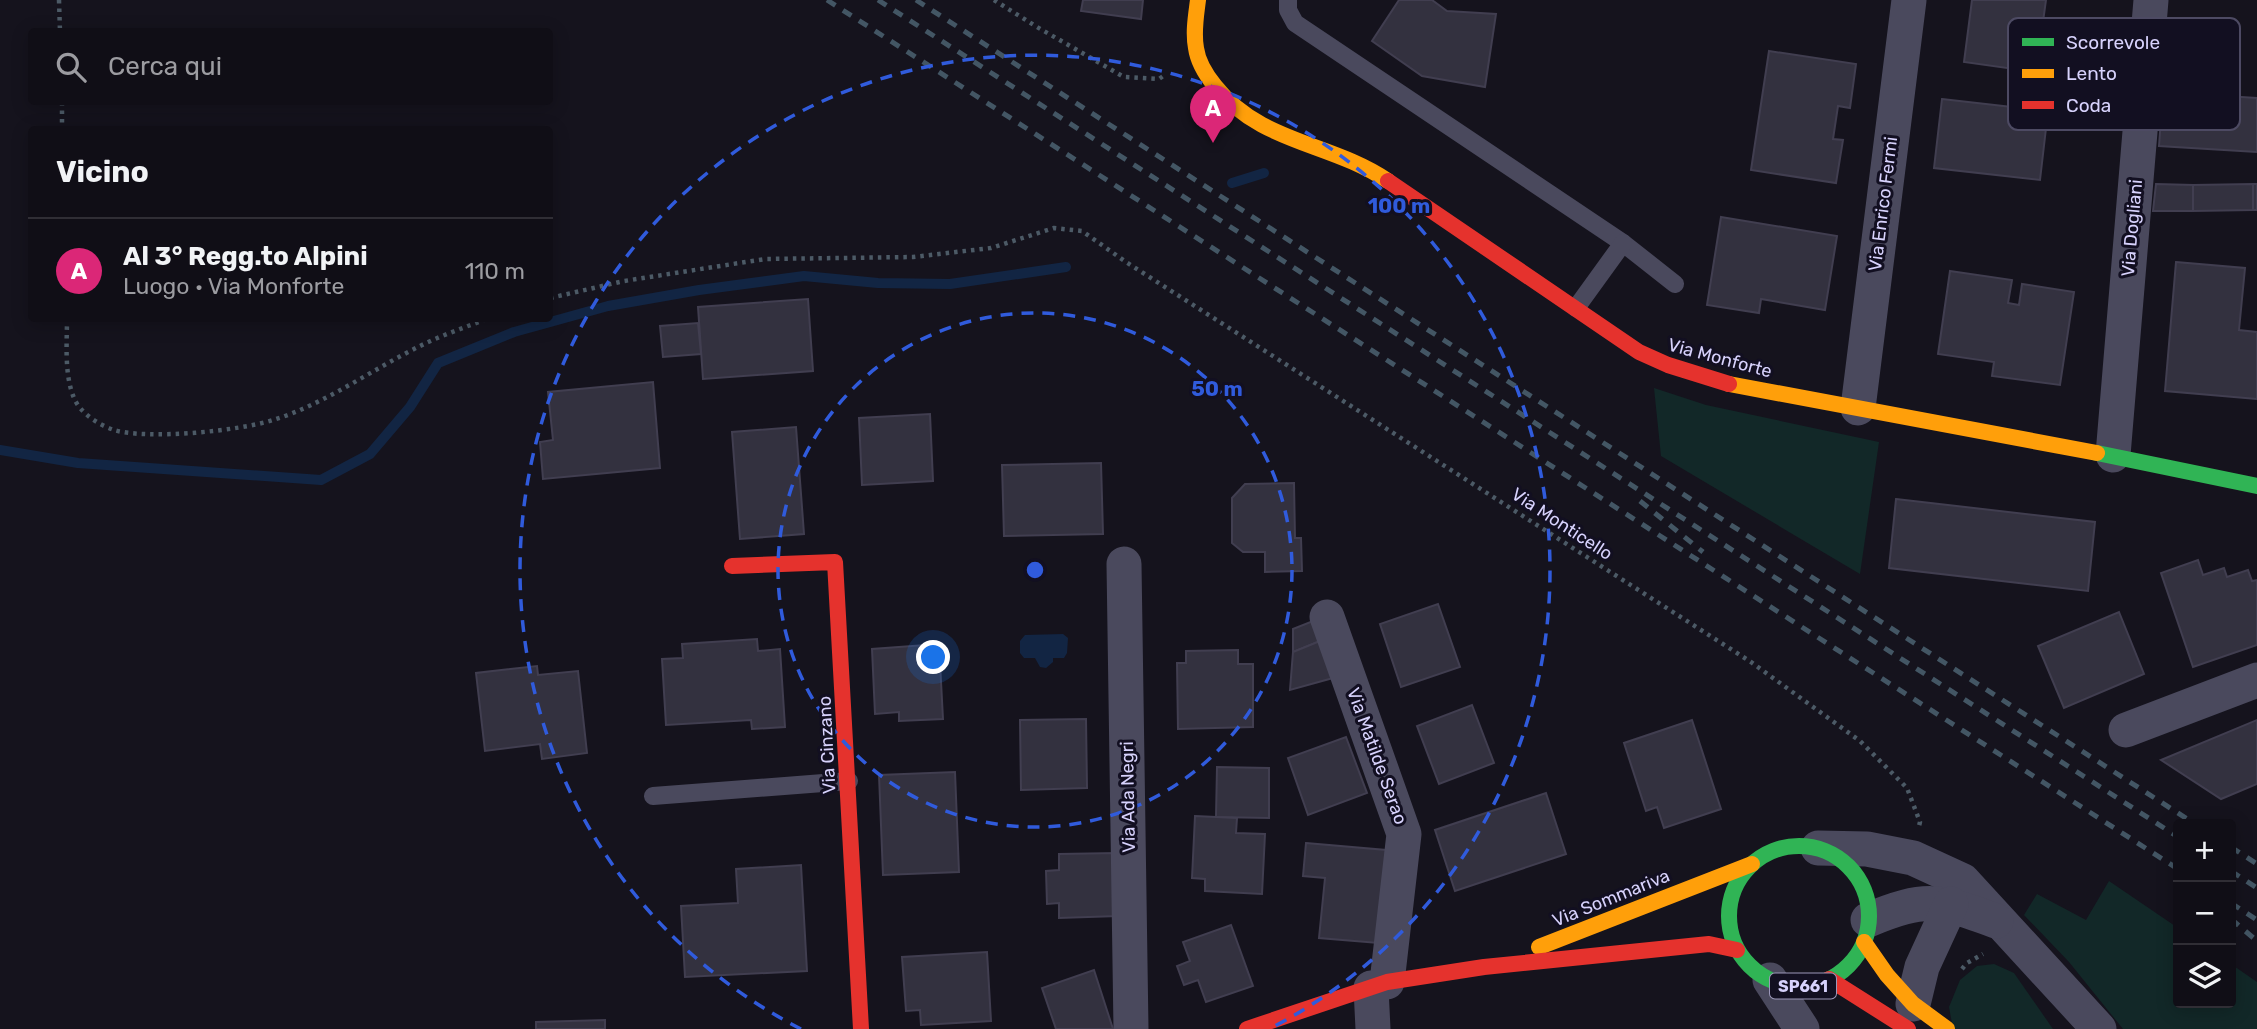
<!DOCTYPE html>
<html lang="it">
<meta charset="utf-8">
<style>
:root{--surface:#100e16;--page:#1e1c23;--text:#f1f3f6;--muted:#9c9ca1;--line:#302e35;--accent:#db2777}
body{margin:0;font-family:Rubik,sans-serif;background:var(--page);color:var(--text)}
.controls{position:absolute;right:21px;bottom:21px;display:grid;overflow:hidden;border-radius:7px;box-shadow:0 4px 18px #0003}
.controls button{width:63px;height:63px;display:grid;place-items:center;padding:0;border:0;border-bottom:2px solid var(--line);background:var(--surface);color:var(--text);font:35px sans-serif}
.you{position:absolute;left:934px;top:658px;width:24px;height:24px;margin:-18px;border:5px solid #fff;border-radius:50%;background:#1a73e8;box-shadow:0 0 0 10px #1a73e833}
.badge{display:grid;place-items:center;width:46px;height:46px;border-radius:50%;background:var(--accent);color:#fff;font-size:23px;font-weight:700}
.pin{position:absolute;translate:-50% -58px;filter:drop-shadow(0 2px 4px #0008)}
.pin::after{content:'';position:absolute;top:37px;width:24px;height:21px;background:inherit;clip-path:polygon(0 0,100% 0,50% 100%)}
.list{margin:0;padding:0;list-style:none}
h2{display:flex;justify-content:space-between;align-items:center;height:91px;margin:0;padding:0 28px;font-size:30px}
h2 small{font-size:23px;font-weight:400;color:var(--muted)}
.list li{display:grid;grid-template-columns:46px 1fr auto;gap:21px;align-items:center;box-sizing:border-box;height:105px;padding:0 28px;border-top:2px solid var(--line)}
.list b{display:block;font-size:26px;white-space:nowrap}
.list p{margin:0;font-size:23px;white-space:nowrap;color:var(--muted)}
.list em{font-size:23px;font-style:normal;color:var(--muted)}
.icon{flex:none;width:38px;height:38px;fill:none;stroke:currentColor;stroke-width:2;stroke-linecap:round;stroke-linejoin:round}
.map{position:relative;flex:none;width:2257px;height:1029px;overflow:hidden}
.search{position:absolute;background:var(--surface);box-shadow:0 4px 18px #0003;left:28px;top:28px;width:525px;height:77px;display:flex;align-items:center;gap:18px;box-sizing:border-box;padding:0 24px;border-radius:7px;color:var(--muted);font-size:26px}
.panel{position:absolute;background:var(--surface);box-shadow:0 4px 18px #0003;left:28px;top:126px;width:525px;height:196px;border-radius:7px}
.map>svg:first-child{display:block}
</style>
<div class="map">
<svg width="2257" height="1029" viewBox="0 0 2257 1029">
<rect width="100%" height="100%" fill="#15131d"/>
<g fill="#122828">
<path d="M1654,388l52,17 173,37 -19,132 -199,-118z"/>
<path d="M2109,881l69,47v75h53v-39l26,18v47h-134l-54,-67 -45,-47 13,-21 49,26z"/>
<path d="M1994,964l20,9 39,56h-100l-4,-22 11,-27 17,-14z"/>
</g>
<path fill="#122543" d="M1063,634l5,4 -1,15 -3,5h-11v4l-7,6 -6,-1 -5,-9h-11l-4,-5v-12l5,-6z"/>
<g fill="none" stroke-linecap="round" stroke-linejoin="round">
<g stroke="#122543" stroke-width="10">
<path d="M1232,183l32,-10"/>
<path d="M0,450l78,13 243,17 49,-26 40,-47 28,-44 76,-31 94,-26 91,-16 105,-14 74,7 72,1 116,-17"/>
</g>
</g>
<g fill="#33313f" stroke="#413e50" stroke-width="2">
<path d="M1083,0h60l-2,19 -60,-8z"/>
<path d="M1399,0h33l15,11 49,3 -11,73 -63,-11 -50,-35z"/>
<path d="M1972,0h74l-10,72 -72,-10z"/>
<path d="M1769,51l87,13 -6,44 -12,-2 -5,33 10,1 -7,43 -85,-13z"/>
<path d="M2163,92l94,6v54l-98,-6z"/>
<path d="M1942,99l106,12 -8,69 -106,-12z"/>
<path d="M2156,184l37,1v26h-40z"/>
<path d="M2253,184v26l-60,1v-26z"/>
<rect x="2253" y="184" width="4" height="26"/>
<path d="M1721,217l116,19 -12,74 -64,-11 -2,14 -52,-8z"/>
<path d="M2176,262l69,6 -6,62 18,2v67l-92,-8z"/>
<path d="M1950,271l62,9 -4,23 11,2 3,-21 52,8 -14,93 -68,-9 2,-14 -56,-8z"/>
<path d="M808,299l5,72 -110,8 -5,-72z"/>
<path d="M698,323l3,31 -38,3 -3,-31z"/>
<path d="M653,382l7,86 -117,11 -3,-37 13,-2 -5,-48z"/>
<path d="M930,414l3,67 -71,4 -3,-67z"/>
<path d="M796,427l8,107 -64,5 -8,-107z"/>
<path d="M1101,463l2,71 -99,2 -2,-71z"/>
<path d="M1294,483l1,55h6l1,33 -37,1v-20h-22l-11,-9v-45l13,-14z"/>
<path d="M1896,499l199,23 -7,69 -199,-23z"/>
<path d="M2198,560l5,15 21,-7 3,9 21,-7 4,11 5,-1v65l-64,22 -32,-94z"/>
<path d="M1438,604l22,63 -59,20 -21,-63z"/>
<path d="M2119,612l25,62 -80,34 -26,-62z"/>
<path d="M1313,621l7,20 -27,11v-23z"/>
<path d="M757,639l1,12 22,-2 5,78 -33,2 -1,-9 -85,5 -4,-66 21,-1 -1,-14z"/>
<path d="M1320,641l13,37 -43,12 3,-38z"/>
<path d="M939,644l4,75 -44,2v-9l-24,2 -3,-65z"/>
<path d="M1238,650v14h15v63l-75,2 -1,-66h9v-12z"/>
<path d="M537,666l1,9 40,-4 9,82 -45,6 -2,-15 -55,7 -9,-78z"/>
<path d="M1472,705l22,58 -55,21 -22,-58z"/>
<path d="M1086,719l1,69 -66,2 -1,-70z"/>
<path d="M1692,720l29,89 -57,19 -7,-21 -11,4 -22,-68z"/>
<path d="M2257,720v64l-36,15 -60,-39z"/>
<path d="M1346,737l21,56 -59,22 -20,-57z"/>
<path d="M1217,767l52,1v50l-53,-1z"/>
<path d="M955,772l4,100 -76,3 -4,-100z"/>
<path d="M1546,793l20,61 -111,37 -20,-61z"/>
<path d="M1195,816l42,2 -1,15 29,1 -3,60 -57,-3v-12l-13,-1z"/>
<path d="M1306,843l80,7 -8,93 -59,-5 6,-60 -22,-2z"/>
<path d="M1117,853l1,63 -59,2v-15l-12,1 -1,-33 13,-1v-16z"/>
<path d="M801,865l6,106 -122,6 -4,-71 57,-3 -2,-34z"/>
<path d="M1231,925l22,61 -47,16 -8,-22 -14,5 -7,-19 13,-5 -7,-19z"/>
<path d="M987,952l4,69 -70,4 -1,-15 -14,1 -4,-54z"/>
<path d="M1094,970l19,59h-57l-14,-41z"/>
<path d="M605,1020v9h-69v-7z"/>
</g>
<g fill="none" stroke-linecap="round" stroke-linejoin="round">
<g stroke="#4c5a66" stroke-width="4.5" stroke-dasharray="3.5 5" stroke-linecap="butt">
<path d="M59,0l1,32"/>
<path d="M994,0l43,27 87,50 35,2 7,-5"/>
<path d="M62,102v28"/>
<path d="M550,298l74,-17 141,-22 148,-2 78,-9 63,-20 28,3 44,31 625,400 109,79 47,47 13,34 -1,4"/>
<path d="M67,318c0,26 -3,56 7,80 6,15 25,27 40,32 33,10 125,1 159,-10 50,-15 100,-51 147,-74 22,-11 46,-19 69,-28"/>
<path d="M1962,969l5,-6 16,-9"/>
</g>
<g stroke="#4a495d" stroke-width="18">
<path d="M1288,0v10l7,13 328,220 52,41"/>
<path d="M1576,308l47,-65"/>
<path d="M653,796l196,-15"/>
</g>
<g stroke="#4a495d" stroke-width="35">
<path d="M1858,408l51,-408"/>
<path d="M2113,455l38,-455"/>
<path d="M1124,564l7,465"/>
<path d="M1327,617l77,217 -17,148"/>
<path d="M2126,730l131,-50"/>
<path d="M1818,848l49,1 46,9 50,23 136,148"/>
<path d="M1868,920c58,-24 71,-20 128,1"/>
<path d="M1770,980l32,49"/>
<path d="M1371,988l2,41"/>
<path d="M1913,1004l9,-37 29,-63"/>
</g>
<g stroke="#30b455" stroke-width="16">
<path d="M2097,453l160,33"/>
<circle cx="1799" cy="916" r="70"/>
</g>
<g stroke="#ff9f0a" stroke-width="16">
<path d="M1198,0c-2,16 -5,32 -2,48 2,15 10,27 19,38 46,58 116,56 173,95"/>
<path d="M1729,384l368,69"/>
<path d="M1864,942l23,33 26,29 34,25"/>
<path d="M1539,947l213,-83"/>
</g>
<g stroke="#e5322d" stroke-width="16">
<path d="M1388,181l251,171 29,13 61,19"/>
<path d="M732,566l103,-4 26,467"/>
<path d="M1829,979l79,50"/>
<path d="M1247,1029l140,-47 97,-15 225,-23 28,6"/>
</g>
<g stroke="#435664" stroke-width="5" stroke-dasharray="10 9" stroke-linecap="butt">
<path d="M827,0l1351,869"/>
<path d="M878,0l1300,837"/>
<path d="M916,0l1279,824"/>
<path d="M1640,501l63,51"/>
<path d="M2231,847l26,17"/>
<path d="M2231,871l26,17"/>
<path d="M2231,903l26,17"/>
<path d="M2231,919l26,22"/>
</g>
</g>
<g fill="none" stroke="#305bdc" stroke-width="3.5" stroke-dasharray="12 9">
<circle cx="1035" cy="570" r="257"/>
<path d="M801 1029A515 515 0 1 1 1269 1029"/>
</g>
<g text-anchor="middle" stroke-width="6" stroke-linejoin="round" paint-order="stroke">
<rect fill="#120f21" stroke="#9c98ba" stroke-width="2" x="1770" y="973.5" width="66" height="25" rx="5"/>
<g font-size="16" font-weight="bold" fill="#d7d2fc">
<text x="1803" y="992">SP661</text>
</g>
<g font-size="18" fill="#d7d2fc" stroke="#120f21">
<text transform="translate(1883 204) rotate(-83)" y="6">Via Enrico Fermi</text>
<text transform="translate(2132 228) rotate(-85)" y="6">Via Dogliani</text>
<text transform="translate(1720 358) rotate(15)" y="6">Via Monforte</text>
<text transform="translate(1562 524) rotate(33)" y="6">Via Monticello</text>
<text transform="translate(827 745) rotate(-93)" y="6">Via Cinzano</text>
<text transform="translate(1377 756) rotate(70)" y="6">Via Matilde Serao</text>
<text transform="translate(1128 797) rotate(-91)" y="6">Via Ada Negri</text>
<text transform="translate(1611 898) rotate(-22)" y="6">Via Sommariva</text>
</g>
</g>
<rect x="2008" y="18" width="232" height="112" rx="10" fill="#120f21" stroke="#4d4a63" stroke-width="2"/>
<rect x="2022" y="38" width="32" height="8" fill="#30b455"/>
<rect x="2022" y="69" width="32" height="9" fill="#ff9f0a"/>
<rect x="2022" y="101" width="32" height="8" fill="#e5322d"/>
<g font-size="19" fill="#d7d2fc">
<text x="2066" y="49">Scorrevole</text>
<text x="2066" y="80">Lento</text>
<text x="2066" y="112">Coda</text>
</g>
<circle cx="1035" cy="570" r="10" fill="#305bdc" stroke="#120f21" stroke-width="3.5"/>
<g font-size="21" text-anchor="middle" font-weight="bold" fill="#305bdc" stroke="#120f21" stroke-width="6" stroke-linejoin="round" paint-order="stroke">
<text x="1399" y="213">100 m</text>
<text x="1217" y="396">50 m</text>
</g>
</svg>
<div class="controls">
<button>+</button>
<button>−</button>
<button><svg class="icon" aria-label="layers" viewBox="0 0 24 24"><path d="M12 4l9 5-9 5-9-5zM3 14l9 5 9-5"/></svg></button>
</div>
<div class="you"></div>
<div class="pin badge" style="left:1213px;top:143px">A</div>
<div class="search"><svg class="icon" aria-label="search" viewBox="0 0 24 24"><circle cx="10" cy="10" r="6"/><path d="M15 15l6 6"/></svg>Cerca qui</div>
<section class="panel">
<h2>Vicino<small></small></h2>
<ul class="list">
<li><span class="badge">A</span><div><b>Al 3° Regg.to Alpini</b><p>Luogo · Via Monforte</p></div><em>110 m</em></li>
</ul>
</section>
</div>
